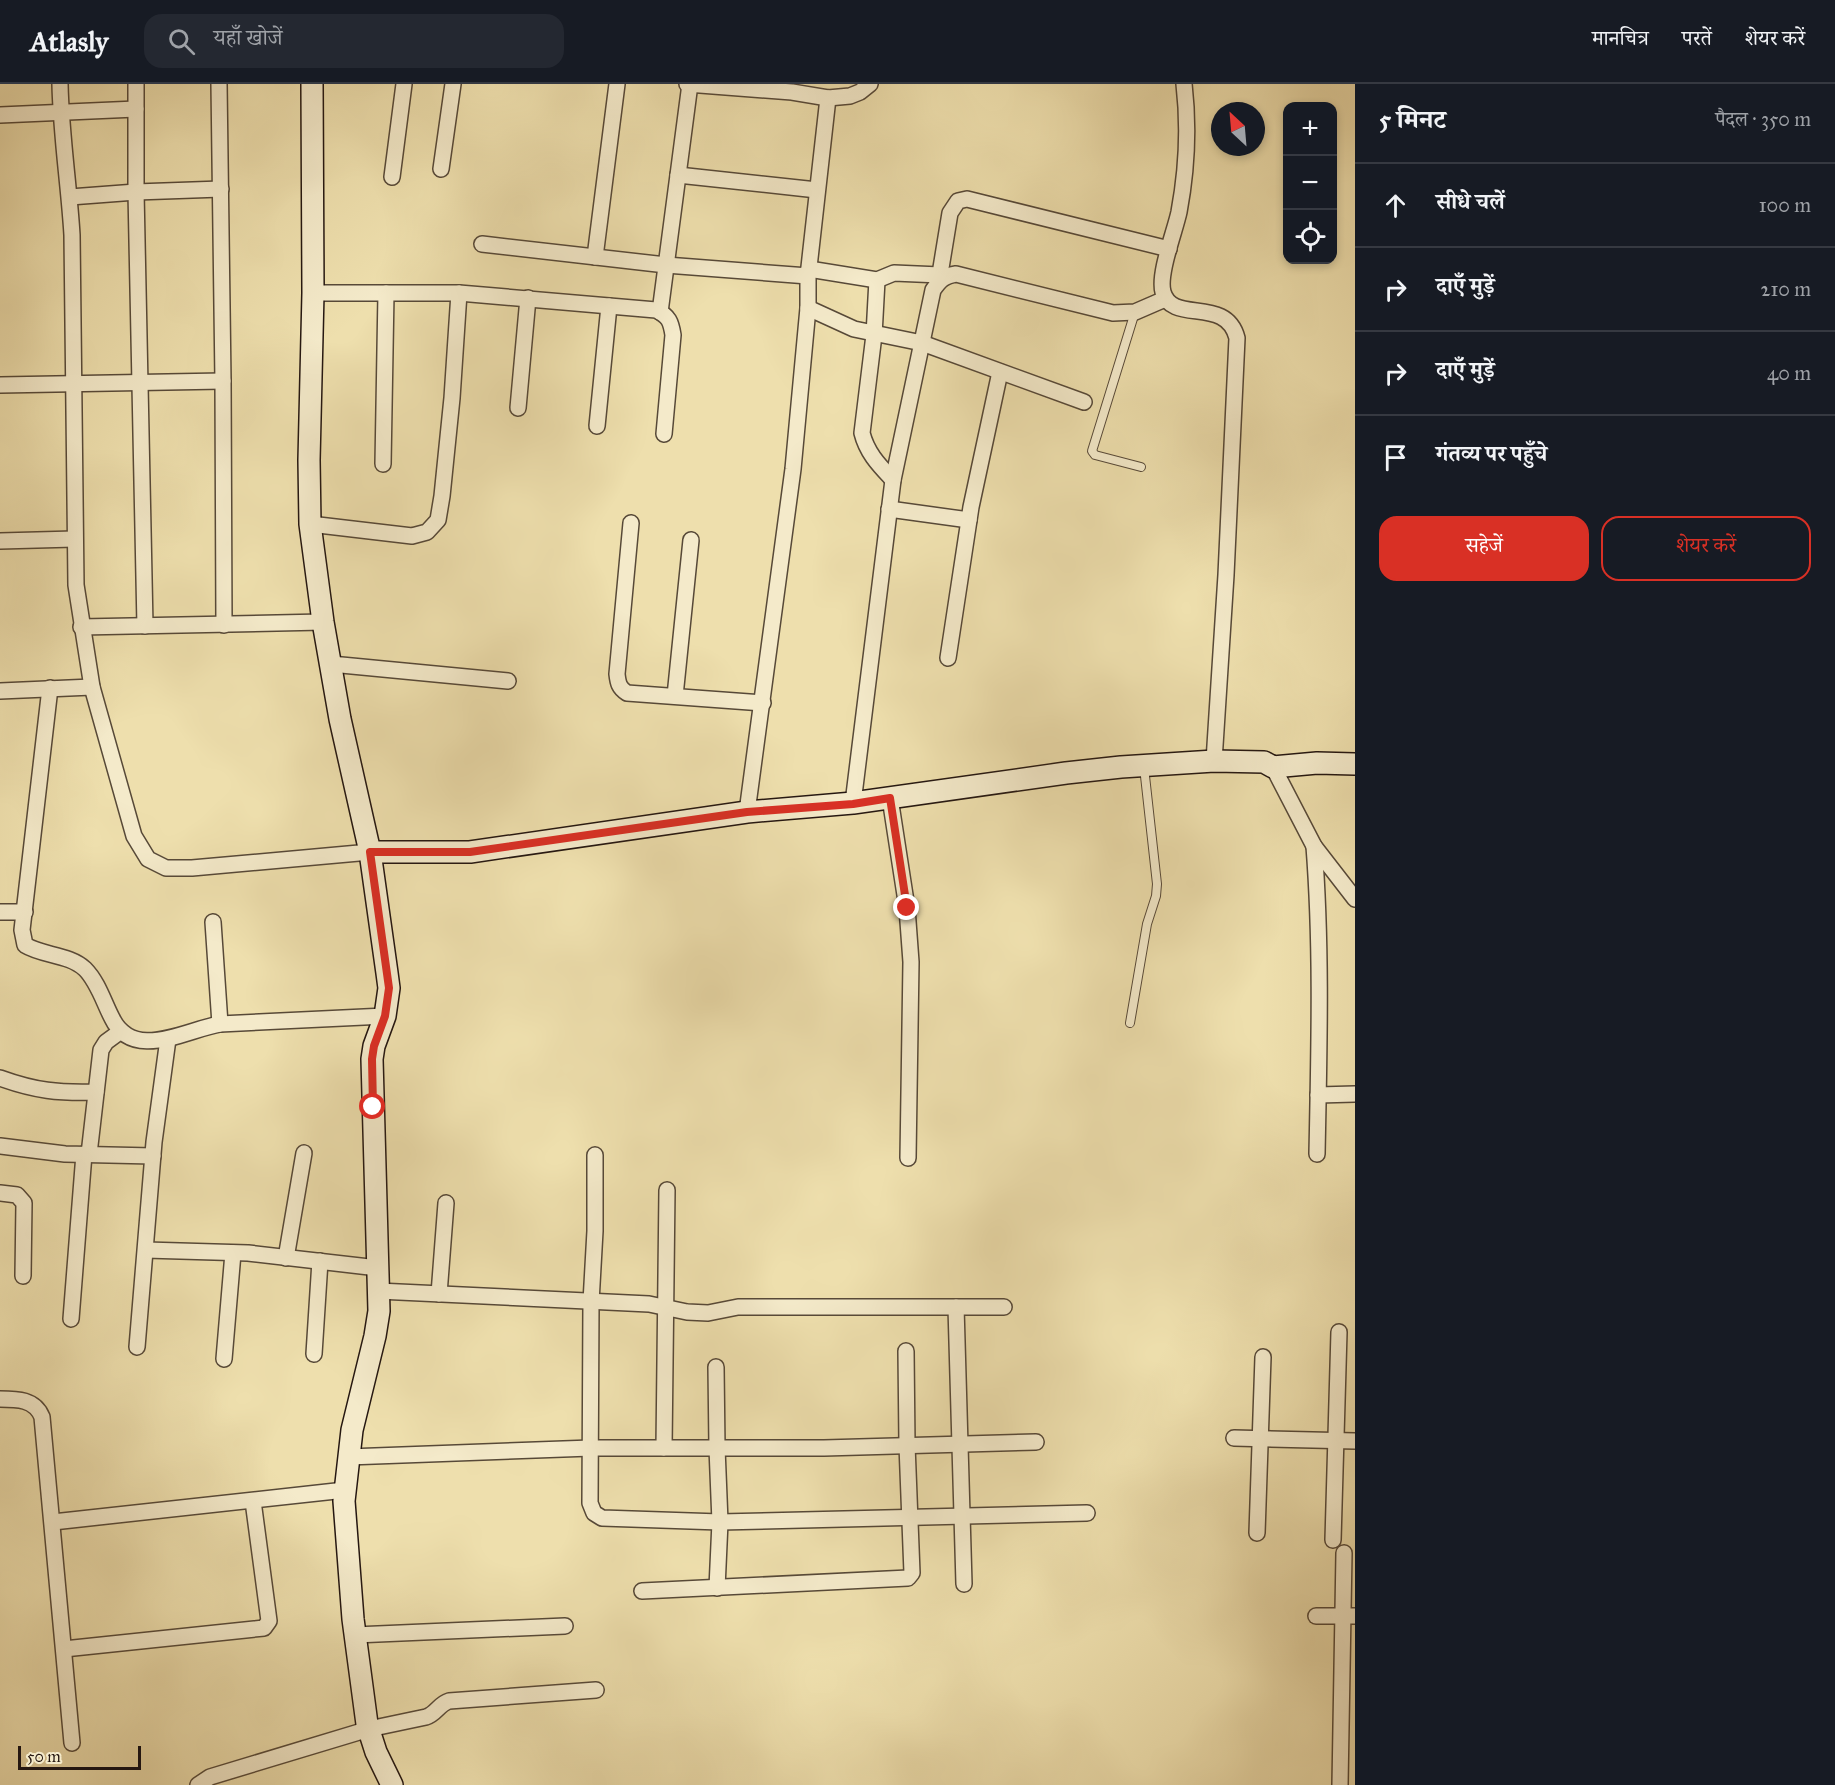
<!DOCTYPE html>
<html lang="hi">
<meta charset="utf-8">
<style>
:root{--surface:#171b24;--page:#242831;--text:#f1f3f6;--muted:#9ea1a6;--line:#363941;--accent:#d93025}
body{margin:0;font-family:"IM FELL Great Primer","Noto Serif Devanagari",serif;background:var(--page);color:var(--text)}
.controls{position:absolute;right:18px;top:18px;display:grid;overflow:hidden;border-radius:12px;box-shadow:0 3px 9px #0003}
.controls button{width:54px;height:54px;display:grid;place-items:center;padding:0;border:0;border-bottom:2px solid var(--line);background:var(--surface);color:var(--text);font:30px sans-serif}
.compass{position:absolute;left:1211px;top:18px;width:54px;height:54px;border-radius:50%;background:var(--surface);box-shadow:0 3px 9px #0003;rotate:334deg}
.scale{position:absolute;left:18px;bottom:15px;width:123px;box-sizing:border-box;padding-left:6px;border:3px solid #251711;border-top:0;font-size:16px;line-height:21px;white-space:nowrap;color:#251711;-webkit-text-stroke:4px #f4eaca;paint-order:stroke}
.stop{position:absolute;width:18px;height:18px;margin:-14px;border:4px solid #d93025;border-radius:50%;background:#fff}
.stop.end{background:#d93025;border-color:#fff;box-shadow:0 2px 6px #0008}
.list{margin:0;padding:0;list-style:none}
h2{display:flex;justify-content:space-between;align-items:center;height:78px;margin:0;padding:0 24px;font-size:26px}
h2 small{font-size:20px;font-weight:400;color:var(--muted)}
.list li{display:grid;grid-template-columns:39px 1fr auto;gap:18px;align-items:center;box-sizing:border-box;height:84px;padding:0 24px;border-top:2px solid var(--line)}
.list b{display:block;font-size:22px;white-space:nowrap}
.list em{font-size:20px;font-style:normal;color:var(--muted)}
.actions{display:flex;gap:12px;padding:18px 24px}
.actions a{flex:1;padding:14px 0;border:2px solid var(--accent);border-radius:18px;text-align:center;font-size:21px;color:var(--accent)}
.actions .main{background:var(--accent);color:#fff}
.icon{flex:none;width:33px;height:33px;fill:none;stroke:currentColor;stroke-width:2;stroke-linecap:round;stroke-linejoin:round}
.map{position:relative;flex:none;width:1355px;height:1701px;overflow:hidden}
header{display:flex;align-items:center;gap:36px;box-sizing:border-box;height:84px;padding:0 30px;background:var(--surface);border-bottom:2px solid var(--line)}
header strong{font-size:28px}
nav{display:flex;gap:33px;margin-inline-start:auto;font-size:21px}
.search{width:420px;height:54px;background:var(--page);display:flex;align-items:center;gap:15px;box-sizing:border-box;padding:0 21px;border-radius:18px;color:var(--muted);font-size:22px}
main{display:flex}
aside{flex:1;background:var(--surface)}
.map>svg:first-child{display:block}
</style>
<header>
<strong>Atlasly</strong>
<div class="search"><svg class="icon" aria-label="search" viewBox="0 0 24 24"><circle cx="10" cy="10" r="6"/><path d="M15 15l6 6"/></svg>यहाँ खोजें</div>
<nav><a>मानचित्र</a><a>परतें</a><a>शेयर करें</a></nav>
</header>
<main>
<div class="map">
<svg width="1355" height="1701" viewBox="0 0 1355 1701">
<rect width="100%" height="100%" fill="#eedfad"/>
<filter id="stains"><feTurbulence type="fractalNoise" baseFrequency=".00333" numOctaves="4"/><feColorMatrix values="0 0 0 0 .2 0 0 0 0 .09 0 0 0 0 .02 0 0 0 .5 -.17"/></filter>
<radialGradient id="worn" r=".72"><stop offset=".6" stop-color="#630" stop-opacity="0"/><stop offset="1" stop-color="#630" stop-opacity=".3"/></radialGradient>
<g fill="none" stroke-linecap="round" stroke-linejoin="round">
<defs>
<g id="lane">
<path d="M1135,228l-43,139 3,4 46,12"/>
<path d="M1130,939l17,-99 9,-28 1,-12 -13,-117"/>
</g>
<g id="street">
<path d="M60,0c1,51 9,101 12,151l4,350 16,102 42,149 14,23 18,9h26l178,-16"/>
<path d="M136,0v108l9,434"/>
<path d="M219,0l4,297 1,244"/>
<path d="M687,0l105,8 36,6 22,-2 10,-4 10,-8"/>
<path d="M1184,0c5,43 3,85 -5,128 -4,19 -21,62 -16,80 9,33 63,3 74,46l-11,237 -12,186"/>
<path d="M0,31l136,-6"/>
<path d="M441,85l12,-85"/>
<path d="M678,91l139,15"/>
<path d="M392,93l12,-93"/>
<path d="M70,113l66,-5 85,-3"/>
<path d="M482,160l184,21 142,11"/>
<path d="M595,173l22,-173"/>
<path d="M809,185l68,11 17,-7 46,2"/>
<path d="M877,196l-3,55 -12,98c5,20 17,32 31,47"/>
<path d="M939,196l11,-67 8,-12 9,-2 202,50"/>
<path d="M313,209h146l197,17c13,6 15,12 17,25l-9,99"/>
<path d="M808,224l46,21 68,14 162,59"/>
<path d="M660,228l30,-228"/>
<path d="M0,301l223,-4"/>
<path d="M518,324l10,-110"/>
<path d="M597,342l12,-120"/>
<path d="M383,380l3,-171"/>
<path d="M889,425l80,11"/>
<path d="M631,439l-14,151c1,9 2,14 10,19l136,10"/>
<path d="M310,440l102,12 15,-4 11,-12 4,-24 10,-98 7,-105"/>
<path d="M0,457l74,-2"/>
<path d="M81,543l242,-5"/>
<path d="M948,574l23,-151 29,-135"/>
<path d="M331,580l177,17"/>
<path d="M50,604l-28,242 3,15c18,11 44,9 60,24 13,13 19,34 27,49 21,44 73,12 108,6l165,-8"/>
<path d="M0,607l92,-4"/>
<path d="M675,612l16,-156"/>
<path d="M1273,683l41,79 41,53"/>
<path d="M890,714l17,110 4,54 -3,196"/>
<path d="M853,719l40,-323 40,-190c7,-10 11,-14 23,-16l157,39 22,-1 30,-13"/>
<path d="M747,728l46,-343 15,-161v-32l20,-178"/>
<path d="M1314,762c8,103 5,205 3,308"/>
<path d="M0,828h25"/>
<path d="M213,838l7,102"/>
<path d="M0,994c36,13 58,15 96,14"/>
<path d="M1318,1011l37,-1"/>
<path d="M0,1062l65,8 88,2"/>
<path d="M89,1070l12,-104 5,-8 15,-11"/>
<path d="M595,1071v76l-4,71 -1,201 4,10 8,5 118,4 367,-9"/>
<path d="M0,1109l17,2 7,8 -1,73"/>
<path d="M146,1166l102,3 130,15"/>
<path d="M286,1174l18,-105"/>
<path d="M378,1207l271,13 38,8 21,1 30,-6h266"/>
<path d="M439,1210l7,-91"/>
<path d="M956,1223l8,277"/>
<path d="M71,1235l13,-165"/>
<path d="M137,1263l17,-205 14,-103"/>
<path d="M314,1270l6,-93"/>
<path d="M224,1275l9,-106"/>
<path d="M716,1283l1,81 3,74 -3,66"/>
<path d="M0,1315c17,0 35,0 42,18l30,326"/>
<path d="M1234,1354l121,3"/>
<path d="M664,1364l3,-258"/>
<path d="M348,1373l243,-9h233l212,-6"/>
<path d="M53,1438l292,-32"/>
<path d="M1257,1449l6,-176"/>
<path d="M1333,1456l6,-208"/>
<path d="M642,1507l266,-13 4,-5 -5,-128 -1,-94"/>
<path d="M1316,1532h39"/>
<path d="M355,1551l210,-9"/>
<path d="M64,1565l200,-21 5,-7 -16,-120"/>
<path d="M198,1701l12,-8 159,-48 57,-12c10,-3 13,-13 23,-16l147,-11"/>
<path d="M1340,1701l4,-232"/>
</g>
<g id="secondary">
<path d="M312,0l1,209 -4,167 1,64 13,98 17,97 30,133 17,121 2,15 -4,28 -11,30 -2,13 7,252 -4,25 -23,94 -8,71 9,118 14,105 9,28 16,33"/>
<path d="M370,768h100l277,-40 106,-9 213,-30 55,-6 93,-6 50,1 9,5 44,-4 38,1"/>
</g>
</defs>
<use href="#lane" stroke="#574938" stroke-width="10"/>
<use href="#street" stroke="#574938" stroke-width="18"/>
<use href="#secondary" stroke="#251711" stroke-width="24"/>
<use href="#lane" stroke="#f4eaca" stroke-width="8"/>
<use href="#street" stroke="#f4eaca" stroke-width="15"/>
<use href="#secondary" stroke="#f4eaca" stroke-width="21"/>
</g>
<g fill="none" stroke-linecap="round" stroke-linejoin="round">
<path stroke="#d93025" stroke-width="8" d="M373,1023l-1,-48 2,-13 11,-30 4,-28 -19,-136h100l277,-40 106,-8 37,-6 17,110"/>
</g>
<rect width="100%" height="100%" filter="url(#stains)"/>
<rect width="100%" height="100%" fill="url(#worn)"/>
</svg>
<div class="controls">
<button>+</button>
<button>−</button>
<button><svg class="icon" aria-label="locate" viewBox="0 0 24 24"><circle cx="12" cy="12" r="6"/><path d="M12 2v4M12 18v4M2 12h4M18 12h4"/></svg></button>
</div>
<svg class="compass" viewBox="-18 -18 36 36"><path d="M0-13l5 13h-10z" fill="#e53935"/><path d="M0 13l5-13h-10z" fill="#9ea1a6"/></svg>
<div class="scale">50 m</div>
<div class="stop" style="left:373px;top:1023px"></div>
<div class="stop end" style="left:907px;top:824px"></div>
</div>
<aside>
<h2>5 मिनट<small>पैदल · 350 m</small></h2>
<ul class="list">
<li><svg class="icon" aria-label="ahead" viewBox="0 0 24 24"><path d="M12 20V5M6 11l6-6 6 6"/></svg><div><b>सीधे चलें</b></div><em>100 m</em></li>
<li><svg class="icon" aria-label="right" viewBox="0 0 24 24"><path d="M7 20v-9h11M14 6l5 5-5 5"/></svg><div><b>दाएँ मुड़ें</b></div><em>210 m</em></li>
<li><svg class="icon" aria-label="right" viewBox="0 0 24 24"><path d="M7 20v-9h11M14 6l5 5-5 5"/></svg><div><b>दाएँ मुड़ें</b></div><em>40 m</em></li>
<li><svg class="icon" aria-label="arrive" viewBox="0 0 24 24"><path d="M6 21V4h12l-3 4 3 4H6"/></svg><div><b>गंतव्य पर पहुँचे</b></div></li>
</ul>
<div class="actions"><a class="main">सहेजें</a><a>शेयर करें</a></div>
</aside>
</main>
